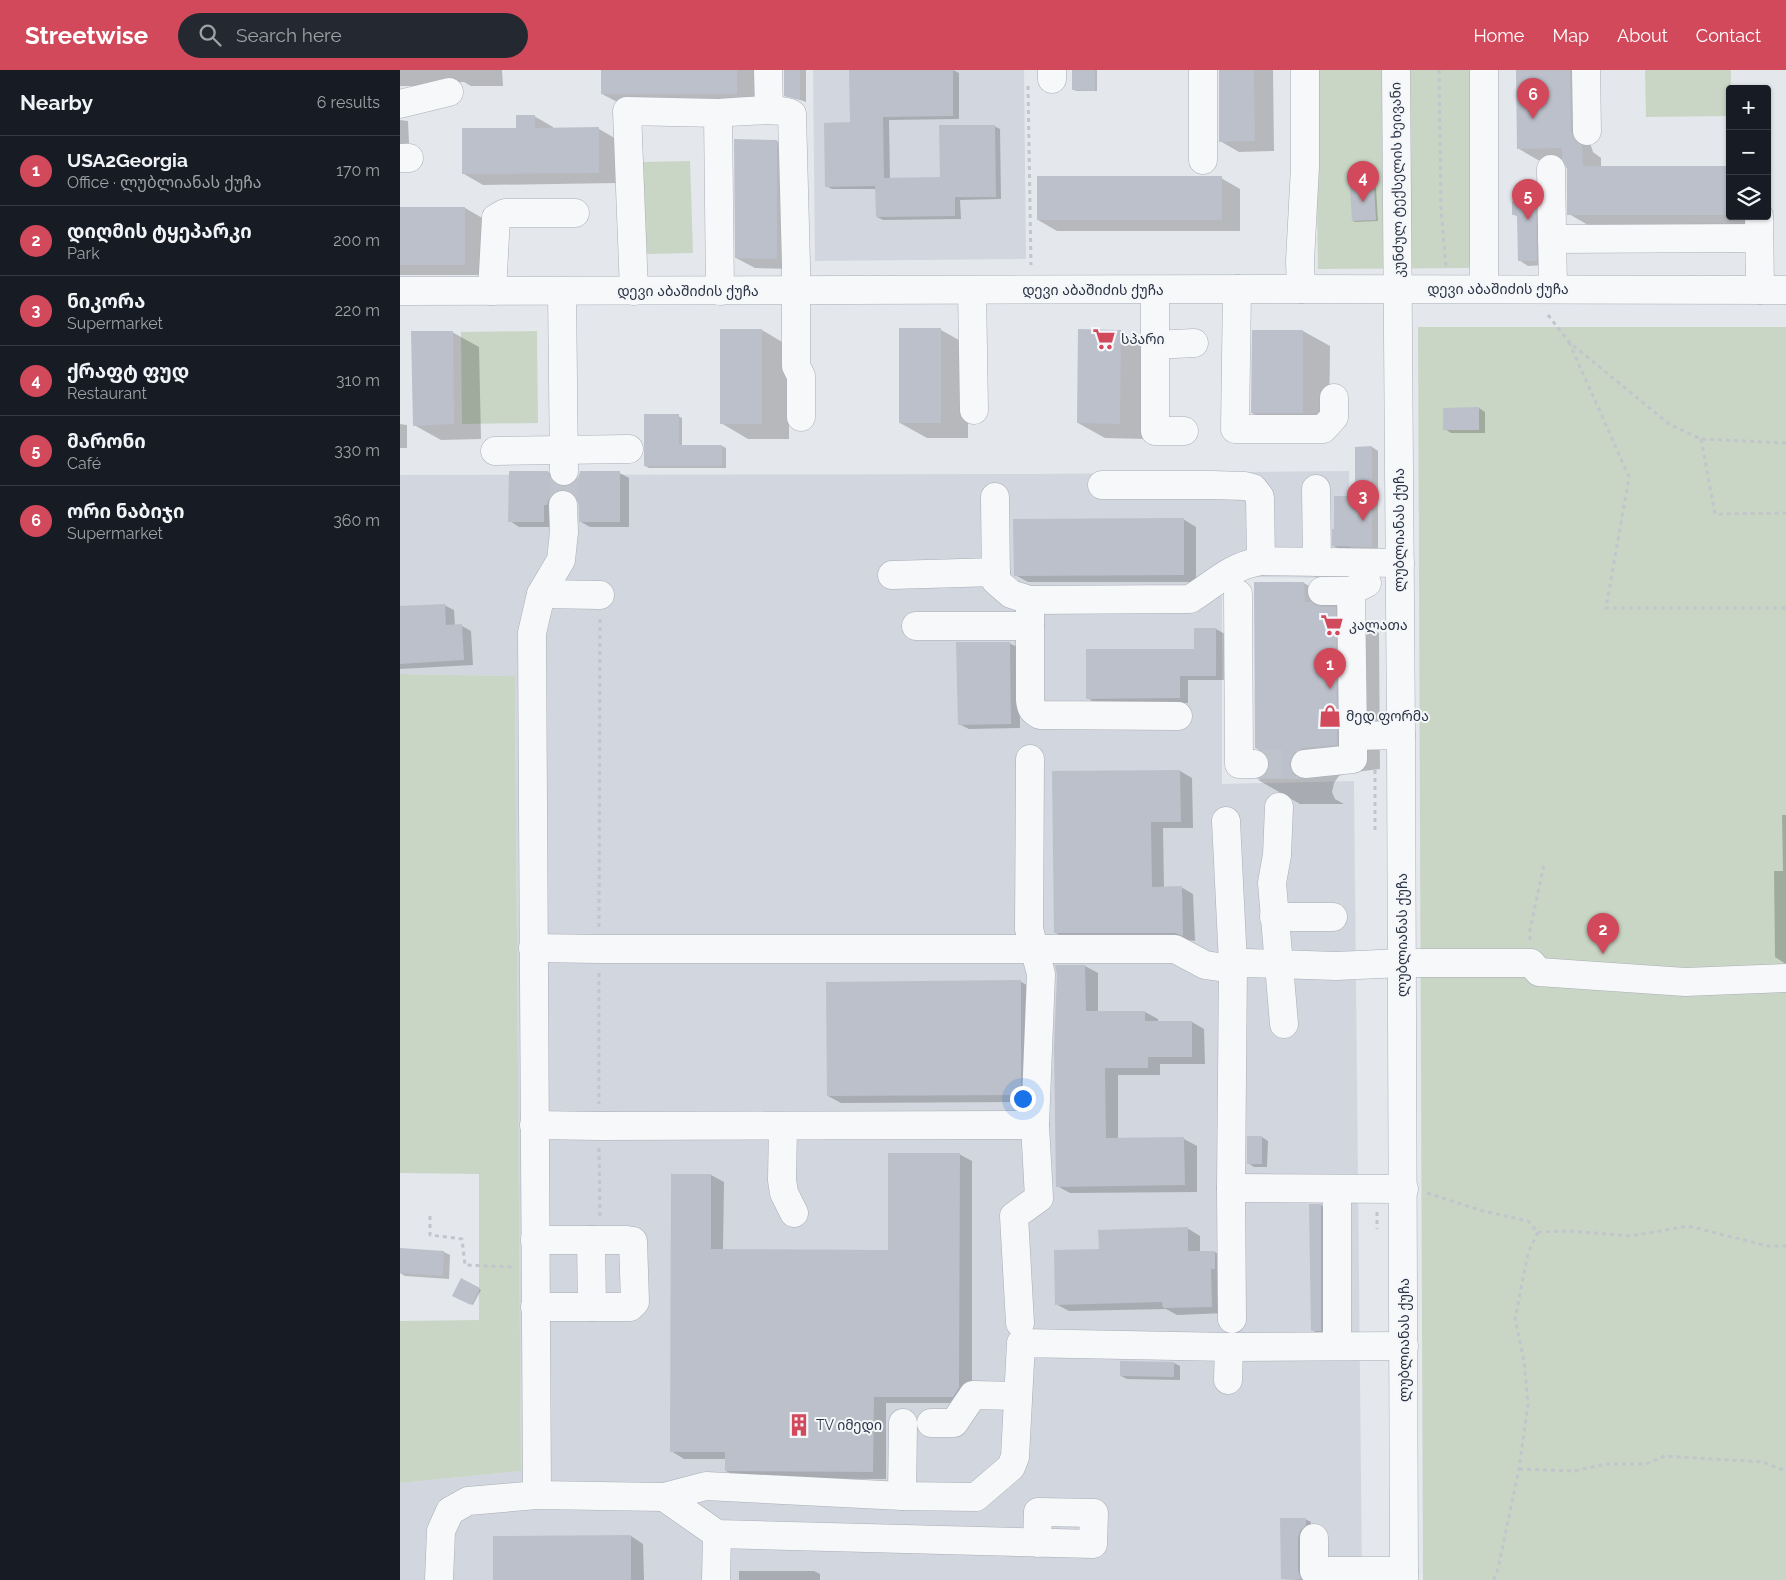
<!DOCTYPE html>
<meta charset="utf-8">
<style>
:root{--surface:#171b24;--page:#242831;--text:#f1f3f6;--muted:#9ea1a6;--line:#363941;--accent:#d1495b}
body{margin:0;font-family:Raleway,"Noto Sans Georgian",sans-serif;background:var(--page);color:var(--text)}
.controls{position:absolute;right:15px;top:15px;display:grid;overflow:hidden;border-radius:5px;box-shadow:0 1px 4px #0004}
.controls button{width:45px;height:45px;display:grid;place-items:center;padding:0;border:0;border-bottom:1px solid var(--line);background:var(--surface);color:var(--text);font:25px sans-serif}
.you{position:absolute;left:622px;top:1028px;width:18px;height:18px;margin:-12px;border:4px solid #fff;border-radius:50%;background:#1a73e8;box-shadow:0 0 0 8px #1a73e833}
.badge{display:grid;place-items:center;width:32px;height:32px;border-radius:50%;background:var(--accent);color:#fff;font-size:16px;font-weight:700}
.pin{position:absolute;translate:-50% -41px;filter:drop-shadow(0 1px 2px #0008)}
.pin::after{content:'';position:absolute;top:26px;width:18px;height:15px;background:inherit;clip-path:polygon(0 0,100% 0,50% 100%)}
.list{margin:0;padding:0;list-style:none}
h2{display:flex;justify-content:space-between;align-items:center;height:65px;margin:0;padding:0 20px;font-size:21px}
h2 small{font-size:16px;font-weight:400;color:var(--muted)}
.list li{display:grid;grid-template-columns:32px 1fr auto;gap:15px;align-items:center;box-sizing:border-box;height:70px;padding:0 20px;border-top:1px solid var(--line)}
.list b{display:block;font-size:19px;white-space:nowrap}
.list p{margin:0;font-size:16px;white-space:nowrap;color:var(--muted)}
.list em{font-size:16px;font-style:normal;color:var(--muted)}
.icon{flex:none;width:28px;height:28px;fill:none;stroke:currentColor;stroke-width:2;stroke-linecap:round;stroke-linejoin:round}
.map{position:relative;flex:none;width:1386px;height:1510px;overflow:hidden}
header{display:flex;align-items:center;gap:30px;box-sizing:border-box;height:70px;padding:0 25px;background:var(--accent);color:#fff}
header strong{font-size:24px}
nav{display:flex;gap:28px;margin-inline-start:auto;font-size:18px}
.search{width:350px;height:45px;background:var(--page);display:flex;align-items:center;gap:12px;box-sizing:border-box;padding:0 18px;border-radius:28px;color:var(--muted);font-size:19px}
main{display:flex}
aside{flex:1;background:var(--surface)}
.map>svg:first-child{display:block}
</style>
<header>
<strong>Streetwise</strong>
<div class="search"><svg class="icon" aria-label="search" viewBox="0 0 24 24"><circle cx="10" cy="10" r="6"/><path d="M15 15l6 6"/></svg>Search here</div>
<nav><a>Home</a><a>Map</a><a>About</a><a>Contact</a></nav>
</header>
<main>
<aside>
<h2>Nearby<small>6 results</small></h2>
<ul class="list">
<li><span class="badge">1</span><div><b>USA2Georgia</b><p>Office · ლუბლიანას ქუჩა</p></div><em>170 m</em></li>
<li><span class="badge">2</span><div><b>დიღმის ტყეპარკი</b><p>Park</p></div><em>200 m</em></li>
<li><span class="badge">3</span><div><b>ნიკორა</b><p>Supermarket</p></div><em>220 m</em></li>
<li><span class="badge">4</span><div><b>ქრაფტ ფუდ</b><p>Restaurant</p></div><em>310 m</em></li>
<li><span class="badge">5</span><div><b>მარონი</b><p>Café</p></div><em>330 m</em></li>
<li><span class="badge">6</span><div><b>ორი ნაბიჯი</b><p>Supermarket</p></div><em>360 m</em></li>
</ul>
</aside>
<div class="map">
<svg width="1386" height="1510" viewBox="0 0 1386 1510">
<rect width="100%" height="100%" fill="#e4e7ec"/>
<g fill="#d2d6de">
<path d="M413,0h211l2,189 -211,2z"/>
<path d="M949,401l2,107 -110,-1 -19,9v198l132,-3 8,799h-962v-97l121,-12 -6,-795 -115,-2v-199l632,-1z"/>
</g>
<g fill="#c9d6c5">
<path d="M915,0h160l-2,194 -5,4 -150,1z"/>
<path d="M1245,0h86l-1,46 -84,1z"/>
<path d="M290,91l3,92 -47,1 -3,-92z"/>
<path d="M1018,257h368v1253h-363z"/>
<path d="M137,261l1,92 -76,1 -1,-92z"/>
<path d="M0,604l115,2 6,795 -121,12v-162l79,-1v-146l-79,-1z"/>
</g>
<g fill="#0003">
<path d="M0,0h102l1,16h-32l-7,-4h-8l-17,4h-39z"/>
<path d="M202,0h153v34h-134l-19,-10z"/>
<path d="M385,0h21v32l-20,-7z"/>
<path d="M514,0h39l6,3v46l-70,1 1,60 51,-1 53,-53 6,3 1,70 -41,1 1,19 -78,1 -6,-3v-28h-45l-6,-3 25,-62z"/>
<path d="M673,0h24v21h-21l-3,-2z"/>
<path d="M820,0h53l1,81 -35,1 -19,-11z"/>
<path d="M1117,0h78l-5,73 3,9 8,6v10h129v48h37l-4,9h-175l-19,-11 -1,-46 -4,-9 -26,1 -19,-11z"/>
<path d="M134,46l19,11v2h46l19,11v43l-135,2 -19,-11z"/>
<path d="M0,50l8,1 1,22 -9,1z"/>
<path d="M377,71l19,11 -1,117 -40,-1 -19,-10z"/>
<path d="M1367,106l4,2v35l-4,3z"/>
<path d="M821,108l19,11v42h-183l-19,-11z"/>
<path d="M974,116l2,2 2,33 -23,1 -2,-1z"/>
<path d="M1136,131l9,6 1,58 -18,1 -9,-6 -1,-43 -5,-3z"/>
<path d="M0,138h65l19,11v56h-84z"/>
<path d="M362,260l27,16v93h-41l-27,-16z"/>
<path d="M541,260l27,15v93h-41l-27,-15z"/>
<path d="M720,261l27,16 -1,92 -41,-1 -27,-15z"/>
<path d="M903,261l27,15 -1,82h-50l-27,-15z"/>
<path d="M52,262l27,15 2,92 -40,1 -27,-15z"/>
<path d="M1079,338l6,4v21h-34l-6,-4z"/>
<path d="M278,346l4,2v28h40l4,2v20h-77l-4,-2z"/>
<path d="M0,354l7,1v23h-7z"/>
<path d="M972,377l6,4v99l-38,-1 -6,-3 22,-49z"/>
<path d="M148,402l10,6 2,8 4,2 56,-15 9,5v49h-39l-9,-5 -1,-17 -4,-10 -3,-1 -9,3 -10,30h-35l-9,-6z"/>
<path d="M783,449l13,8v55h-168l-13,-7z"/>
<path d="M904,513l43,25v7l32,18 1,136 -33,4 -8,3 -5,7 -2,9 3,7 9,5h-44l-42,-24 5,-2 5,-5 3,-10 -3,-8 -12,-7z"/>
<path d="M44,535l10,5 1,16h7l9,5 2,34 -73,4v-62z"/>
<path d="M816,559l9,5 -1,46h-36v23h-92l-9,-5 109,-48z"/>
<path d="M609,573l10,5 1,80 -51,1 -10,-5z"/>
<path d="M780,701l12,7 1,50h-30l1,60 17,-1 12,7 2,47 -7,-1h-120l-12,-7z"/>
<path d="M1382,745h4v149l-11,-7 -1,-86h9z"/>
<path d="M685,896l13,7v39h47l13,7v3h34l12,7 1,35h-45v11h-42v64h66l13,7v46l-127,1 -13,-7z"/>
<path d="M620,911l13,8v113l-192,1 -13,-7z"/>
<path d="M862,1067l6,4 -1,26h-13l-6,-4z"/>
<path d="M559,1084l13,7v234l-6,8h-80v76l-147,-1 -13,-7v-12h-42l-13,-8 40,-276 13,7 -1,68 166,1z"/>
<path d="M910,1135h11l6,4v125h-9l-6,-4z"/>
<path d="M787,1158l13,8v16h15l12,7 -2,54 -48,2 -11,-6 -97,2 -13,-7 44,-54z"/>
<path d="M0,1179l44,3 6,3 -1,24 -44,-3 -5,-3z"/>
<path d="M62,1210l19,10 -8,15 -19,-10z"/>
<path d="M774,1293l6,3v14l-53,-1 -6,-3z"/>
<path d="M881,1449h24l6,3 -6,58 -23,-1z"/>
<path d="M231,1466l12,8 1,36h-150z"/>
<path d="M339,1501h75l6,3v6h-81z"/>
</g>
<g fill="#bbc0ca">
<rect x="201" y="0" width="136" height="24"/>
<path d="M384,0h16v30l-16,-4z"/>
<path d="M449,0h104v46l-70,1 1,61 56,-1 -1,-52h56l1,72h-41v19l-79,1 -1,-31 -50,1 -1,-64 26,-1z"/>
<path d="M672,0h23v21l-23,-1z"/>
<path d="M819,0h35l1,71 -36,1z"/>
<path d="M1116,0h54l1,61 3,8 8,6 1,21h147v49h-163v-46l-5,-10v-11l-45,1z"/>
<path d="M116,45h19v13l64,-1v46l-137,1v-46h54z"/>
<path d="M334,69l43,1v119l-42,-1z"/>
<rect x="637" y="106" width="185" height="44"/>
<path d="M974,115l2,35 -24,1 -2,-34z"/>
<path d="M1136,130l1,61h-19l-1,-46h-5v-14z"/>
<rect x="0" y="137" width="65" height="58"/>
<rect x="499" y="258" width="42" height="95"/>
<rect x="320" y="259" width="42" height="95"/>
<path d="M678,259l43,1 -1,94 -43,-1z"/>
<path d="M852,260h51v83h-52z"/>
<path d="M11,261h42l1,93 -41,2z"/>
<path d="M1079,337v23h-36v-22z"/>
<path d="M244,344h35v31h43v21h-78z"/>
<path d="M972,376v101l-40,-1v-17h2v-33h21v-49z"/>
<path d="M109,401h39l3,8 6,6 7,2 8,-3 6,-6 2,-7h40v51h-41v-17l-3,-8 -5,-6 -8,-2 -9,3 -5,6 -2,7h-3v17h-36z"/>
<path d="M784,448v57l-170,1 -1,-57z"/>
<path d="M854,512h50l1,20h6l4,3 7,2h14l1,138 -34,3 -8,4 -4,6 -1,8 3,8 5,4 7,1h-50l7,-2 5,-5 3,-8 -3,-8 -6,-6 -6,-2z"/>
<path d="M45,534l1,21 16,-1 2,36 -64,4v-58z"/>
<path d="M794,558h22v48h-36v22l-94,1v-50h108z"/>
<path d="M556,572h54l1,82 -53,1z"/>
<path d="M780,700l1,52h-30l1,65 30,-1 1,50 -8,-3h-121l-2,-162z"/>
<path d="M655,895h30l1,46h59v10h47v36h-44v11h-43l1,70 78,-1 1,48 -129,2 -2,-141 3,-71z"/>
<path d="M621,910v115l-194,1 -1,-114z"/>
<rect x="847" y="1066" width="15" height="28"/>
<path d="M488,1083h72l-1,234 -6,10h-79l-1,75 -148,-1v-19h-55l1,-278h40v75l177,1z"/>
<path d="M909,1134h12v127h-10z"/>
<path d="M788,1157v24h27v18h-4l1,38 -49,1 -1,-6 -107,3 -1,-55 45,-1 -1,-19z"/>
<path d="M0,1178l44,3 -1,25 -43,-3z"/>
<path d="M61,1208l19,10 -9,17 -19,-9z"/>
<path d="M720,1291l54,1v15l-54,-1z"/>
<path d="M880,1448h26v7l-6,6 -2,7v33l3,8h-20z"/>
<path d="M231,1465v45h-138v-44z"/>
</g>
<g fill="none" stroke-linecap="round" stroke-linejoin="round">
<g stroke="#bfc3cb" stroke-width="28" stroke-dasharray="28 14" stroke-linecap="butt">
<path d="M163,435l1,-34"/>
<path d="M854,694h51"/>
</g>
<defs>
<g id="minor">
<path d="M368,0l1,40"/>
<path d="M652,0v9"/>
<path d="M996,0l5,665 3,845"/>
<path d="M1186,0l1,61"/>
<path d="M0,34l49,-12"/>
<path d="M318,43c13,-1 66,-6 74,1l4,151v101l5,10v41"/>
<path d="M0,88h9"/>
<path d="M803,90v-90"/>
<path d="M1151,99l2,120"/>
<path d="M1359,146l1,74"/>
<path d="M1152,169l207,-1"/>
<path d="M837,219l-2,140h88l11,-12v-19"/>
<path d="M901,219l-1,-28 5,-94v-97"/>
<path d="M1084,219v-219"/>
<path d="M572,220l2,120"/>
<path d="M755,220v141h29"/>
<path d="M0,221l880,-2 506,1"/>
<path d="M92,221l4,-73 9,-5h70"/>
<path d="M162,221l2,180"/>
<path d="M234,221l-7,-180 91,2 2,178"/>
<path d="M755,275l39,-2"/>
<path d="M95,381l134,-2"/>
<path d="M916,419l1,73"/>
<path d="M595,427l1,84 15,13 19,6v100c1,8 2,11 10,15l138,1"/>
<path d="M861,491l139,2"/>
<path d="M492,505l104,-3"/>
<path d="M922,521h29l16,-8"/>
<path d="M951,521l2,145"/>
<path d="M141,524l59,1"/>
<path d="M838,524l1,170h15"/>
<path d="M630,530l160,-1c26,-16 39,-32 71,-38l-1,-64 -7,-9 -8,-2 -33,-1h-110"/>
<path d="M516,556h114"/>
<path d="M905,694l48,-5v-23l48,-1"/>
<path d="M879,737l-2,48 -5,28 12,141"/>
<path d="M826,751l7,143 -2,224 1,131"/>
<path d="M874,847h59"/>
<path d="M133,878l66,1h576l30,16 14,2 27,-4 90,3 66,-3h129l8,9 146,10 101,-4"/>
<path d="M134,1055l65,1 436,-1"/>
<path d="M383,1056l-1,54 2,13 10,20"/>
<path d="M831,1118l173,1"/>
<path d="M135,1170h92l6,1 2,61 -5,5h-95"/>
<path d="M191,1170l1,67"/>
<path d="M620,1253l-6,-107 25,-18 -4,-73 6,-151 -12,-45 1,-170"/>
<path d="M937,1262v-143"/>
<path d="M828,1310l1,-33"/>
<path d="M531,1353h23l19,-28 45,1"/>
<path d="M137,1425l-5,-862 9,-39 20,-34 3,-28 -1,-27"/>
<path d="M502,1426l1,-73"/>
<path d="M264,1427l53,37 376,10 1,-31 -56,-1 -1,31"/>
<path d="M914,1468v33h90"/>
<path d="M39,1510l2,-49 9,-20 18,-10 69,-6 127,2 42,-11 196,10 74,1 35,-30 4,-10 6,-114 208,4 175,-1"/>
<path d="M316,1510l1,-46"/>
</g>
</defs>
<use href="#minor" stroke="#a9aeb7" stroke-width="29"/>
<g stroke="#c2c5cb" stroke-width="3" stroke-dasharray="4 4" stroke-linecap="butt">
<path d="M1039,0l2,139 5,58"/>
<path d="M628,16l3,179"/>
<path d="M1148,245l21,27 100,82 32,15 85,4"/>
<path d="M1169,272l60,135 -23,131h180"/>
<path d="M1301,369l14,75 71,-1"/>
<path d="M975,700v61"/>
<path d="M199,857l1,-309"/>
<path d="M1130,870v-10l14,-66"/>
<path d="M199,903v131"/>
<path d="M199,1078l1,69"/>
<path d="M1027,1123l56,18 45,10 10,11 -10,21 -13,66 9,42 4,43 -9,65 -22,104 -4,7"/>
<path d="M977,1142v17"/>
<path d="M30,1146v19l32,4 3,26 47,2"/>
<path d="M1138,1162l32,-1 61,5 57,-10 80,20h18"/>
<path d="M1119,1399l55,2 32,-7h40l19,-8 98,6 17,7h6"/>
</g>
<use href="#minor" stroke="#f7f8fa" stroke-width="28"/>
</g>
<defs>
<symbol id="supermarket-bare" viewBox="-9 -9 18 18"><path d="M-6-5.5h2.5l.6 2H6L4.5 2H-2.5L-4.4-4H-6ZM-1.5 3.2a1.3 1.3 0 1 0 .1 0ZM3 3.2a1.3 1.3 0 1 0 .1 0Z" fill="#d1495b" stroke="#f4f6f9" stroke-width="2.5" paint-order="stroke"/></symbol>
<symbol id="shop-bare" viewBox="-9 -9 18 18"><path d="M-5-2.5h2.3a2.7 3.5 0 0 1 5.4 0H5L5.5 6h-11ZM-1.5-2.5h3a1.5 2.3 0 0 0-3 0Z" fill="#d1495b" stroke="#f4f6f9" stroke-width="2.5" paint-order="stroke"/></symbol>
<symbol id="building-bare" viewBox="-9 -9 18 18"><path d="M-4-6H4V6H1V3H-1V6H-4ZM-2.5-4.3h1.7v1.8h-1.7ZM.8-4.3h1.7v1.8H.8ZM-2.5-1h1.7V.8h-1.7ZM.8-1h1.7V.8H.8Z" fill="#d1495b" stroke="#f4f6f9" stroke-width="2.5" paint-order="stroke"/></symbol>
</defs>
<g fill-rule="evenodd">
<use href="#supermarket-bare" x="688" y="253" width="32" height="32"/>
<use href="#supermarket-bare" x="916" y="539" width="32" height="32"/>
<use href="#shop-bare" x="914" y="630" width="32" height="32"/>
<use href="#building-bare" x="383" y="1339" width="32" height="32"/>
</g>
<g text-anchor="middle" stroke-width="4" stroke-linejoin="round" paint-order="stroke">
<g font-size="14" fill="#2b3445" stroke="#f4f6f9">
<text transform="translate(997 110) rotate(-91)" y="5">კუნძულ ტექსელის ხეივანი</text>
<text x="1098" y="224">დევი აბაშიძის ქუჩა</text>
<text x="693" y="225">დევი აბაშიძის ქუჩა</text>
<text x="288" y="226">დევი აბაშიძის ქუჩა</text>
<text transform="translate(999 460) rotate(-90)" y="5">ლუბლიანას ქუჩა</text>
<text transform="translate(1002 865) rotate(-90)" y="5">ლუბლიანას ქუჩა</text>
<text transform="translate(1004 1270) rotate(-90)" y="5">ლუბლიანას ქუჩა</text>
</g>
<g font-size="14" fill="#2b3445" stroke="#f4f6f9" text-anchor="start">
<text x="721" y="274">სპარი</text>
<text x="949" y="560">კალათა</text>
<text x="946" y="651">მედ ფორმა</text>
<text x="416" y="1360">TV იმედი</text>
</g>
</g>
</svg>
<div class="controls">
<button>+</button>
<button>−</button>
<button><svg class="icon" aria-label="layers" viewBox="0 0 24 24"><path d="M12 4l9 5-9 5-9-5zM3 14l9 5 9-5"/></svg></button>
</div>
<div class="you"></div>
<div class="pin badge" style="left:930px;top:619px">1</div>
<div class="pin badge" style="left:1203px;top:884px">2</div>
<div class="pin badge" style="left:963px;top:451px">3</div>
<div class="pin badge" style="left:963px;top:132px">4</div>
<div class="pin badge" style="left:1128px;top:150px">5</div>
<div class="pin badge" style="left:1133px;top:49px">6</div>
</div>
</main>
